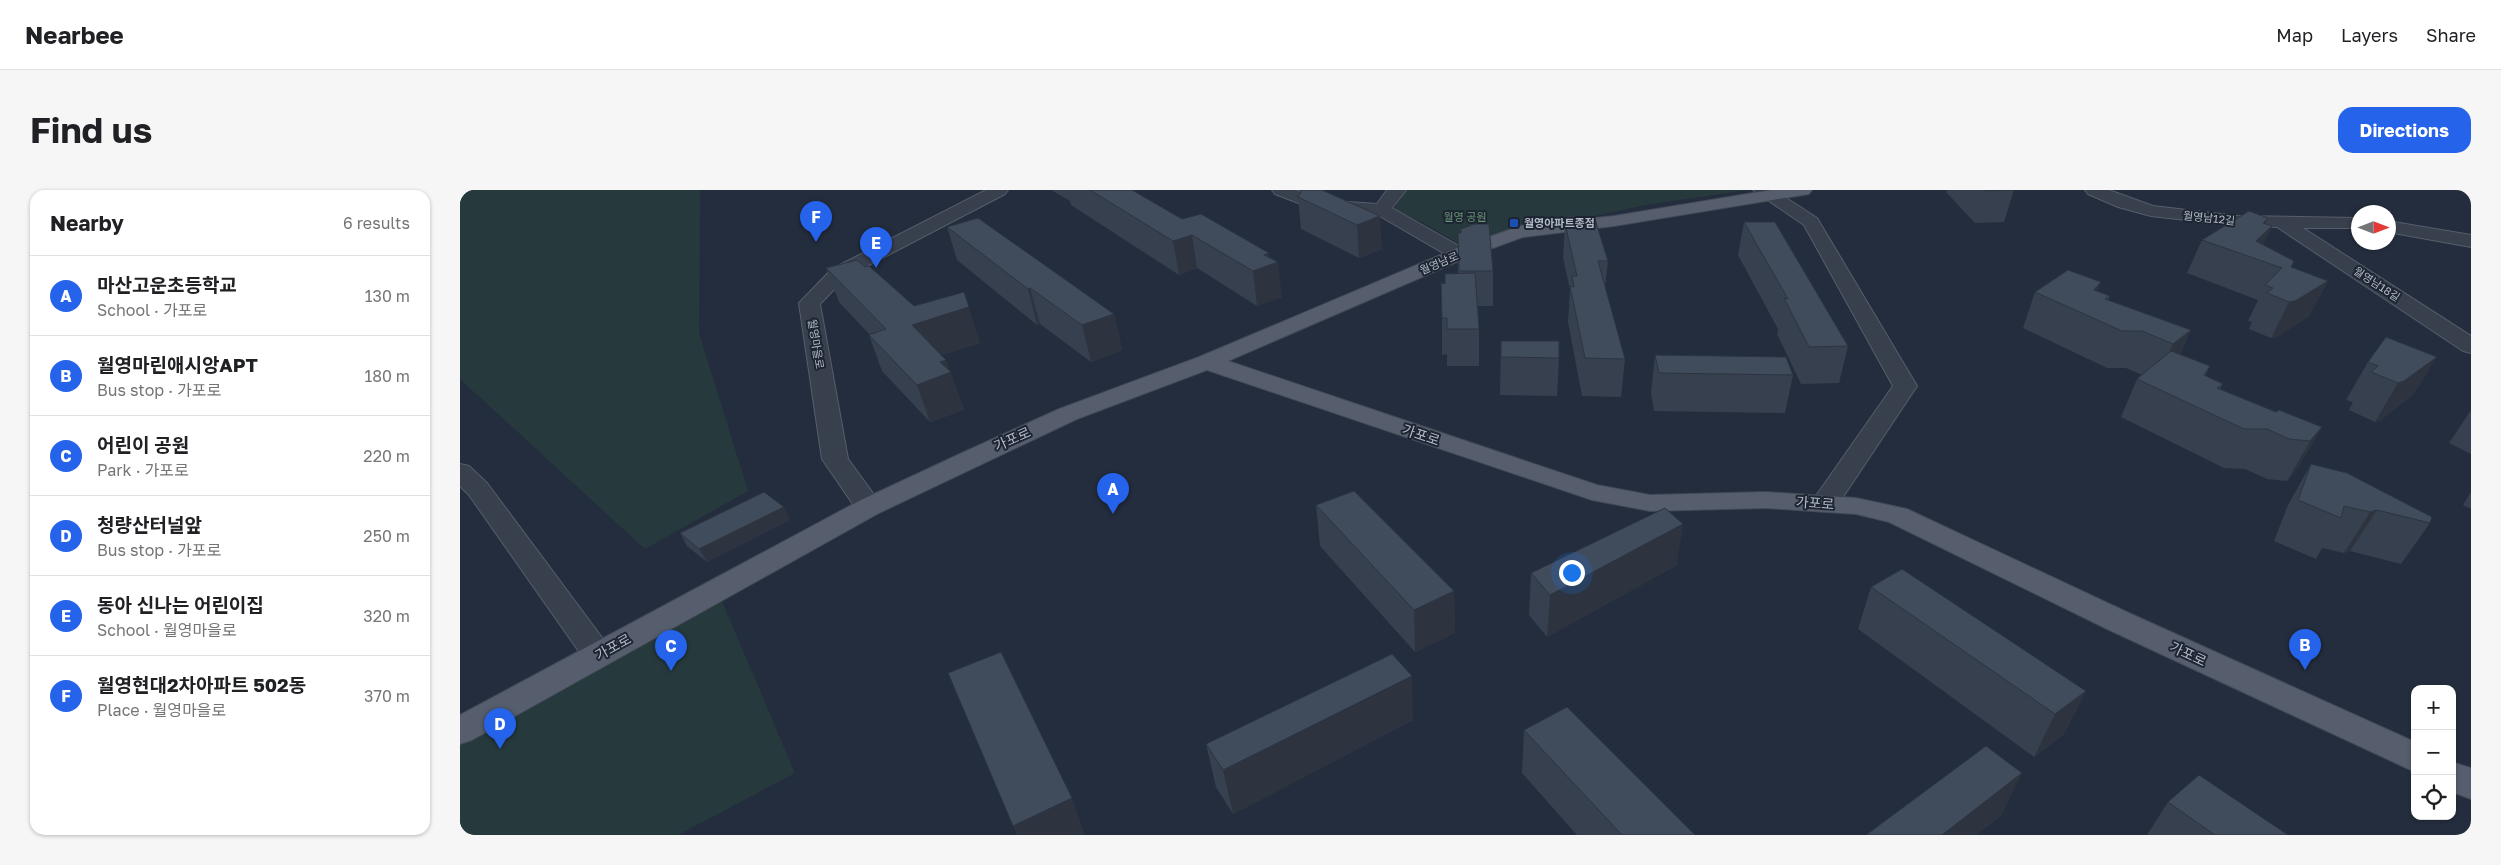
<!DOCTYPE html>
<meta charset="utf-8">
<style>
:root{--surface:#fff;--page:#f6f6f6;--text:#202124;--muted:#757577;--line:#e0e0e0;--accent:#2563eb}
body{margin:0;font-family:"Golos Text","Noto Sans KR",sans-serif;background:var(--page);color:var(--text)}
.controls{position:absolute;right:15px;bottom:15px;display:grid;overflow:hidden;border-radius:10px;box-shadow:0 1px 4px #0004}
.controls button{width:45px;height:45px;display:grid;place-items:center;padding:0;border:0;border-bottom:1px solid var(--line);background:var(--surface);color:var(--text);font:25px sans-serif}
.compass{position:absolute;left:1891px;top:15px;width:45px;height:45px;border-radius:50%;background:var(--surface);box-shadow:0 1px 4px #0004;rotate:90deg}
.you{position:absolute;left:1111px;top:382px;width:18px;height:18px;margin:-12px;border:4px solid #fff;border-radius:50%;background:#1a73e8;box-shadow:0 0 0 8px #1a73e833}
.badge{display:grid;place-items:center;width:32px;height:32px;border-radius:50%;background:var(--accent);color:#fff;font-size:16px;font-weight:700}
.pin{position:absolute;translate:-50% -41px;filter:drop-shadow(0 1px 2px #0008)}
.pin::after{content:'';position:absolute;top:26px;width:18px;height:15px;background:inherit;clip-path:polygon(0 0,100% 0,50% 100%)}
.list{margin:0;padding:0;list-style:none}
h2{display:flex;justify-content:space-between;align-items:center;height:65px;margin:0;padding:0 20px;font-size:21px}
h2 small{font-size:16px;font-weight:400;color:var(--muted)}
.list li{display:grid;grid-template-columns:32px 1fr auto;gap:15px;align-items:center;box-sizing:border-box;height:80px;padding:0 20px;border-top:1px solid var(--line)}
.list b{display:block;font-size:19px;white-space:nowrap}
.list p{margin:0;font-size:16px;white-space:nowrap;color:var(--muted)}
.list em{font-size:16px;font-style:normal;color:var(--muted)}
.icon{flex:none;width:28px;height:28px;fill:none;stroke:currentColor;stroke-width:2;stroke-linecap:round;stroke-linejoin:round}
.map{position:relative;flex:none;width:2011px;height:645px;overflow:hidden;border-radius:15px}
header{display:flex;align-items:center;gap:30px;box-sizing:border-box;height:70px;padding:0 25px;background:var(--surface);border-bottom:1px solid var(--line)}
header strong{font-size:24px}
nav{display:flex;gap:28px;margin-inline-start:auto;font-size:18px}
.intro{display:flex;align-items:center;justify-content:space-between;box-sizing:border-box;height:120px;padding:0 30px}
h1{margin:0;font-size:35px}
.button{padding:12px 22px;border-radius:15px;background:var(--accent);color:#fff;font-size:18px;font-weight:700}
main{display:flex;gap:30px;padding:0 30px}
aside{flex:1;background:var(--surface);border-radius:15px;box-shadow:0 1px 4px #0004}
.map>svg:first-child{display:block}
</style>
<header>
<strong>Nearbee</strong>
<nav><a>Map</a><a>Layers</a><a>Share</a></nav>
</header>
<div class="intro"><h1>Find us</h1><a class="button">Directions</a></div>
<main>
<aside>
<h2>Nearby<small>6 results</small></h2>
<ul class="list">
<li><span class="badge">A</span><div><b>마산고운초등학교</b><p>School · 가포로</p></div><em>130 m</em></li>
<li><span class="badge">B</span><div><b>월영마린애시앙APT</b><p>Bus stop · 가포로</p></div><em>180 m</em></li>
<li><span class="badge">C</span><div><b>어린이 공원</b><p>Park · 가포로</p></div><em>220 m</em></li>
<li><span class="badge">D</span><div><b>청량산터널앞</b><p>Bus stop · 가포로</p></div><em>250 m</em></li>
<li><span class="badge">E</span><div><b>동아 신나는 어린이집</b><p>School · 월영마을로</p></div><em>320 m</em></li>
<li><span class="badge">F</span><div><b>월영현대2차아파트 502동</b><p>Place · 월영마을로</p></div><em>370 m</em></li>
</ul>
</aside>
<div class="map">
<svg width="2011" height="645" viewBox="0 0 2011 645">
<rect width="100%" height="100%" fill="#242d3d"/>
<g fill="#263a3e">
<path d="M0,0h240l-1,143 49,158 -103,58 -185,-170z"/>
<path d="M946,0h341l-102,15 -184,40 -37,-22 -30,-13z"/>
<path d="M261,409l74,174 -117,62h-218v-92z"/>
</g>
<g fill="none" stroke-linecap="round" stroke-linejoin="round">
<defs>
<g id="minor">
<path d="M526,0h22l-3,4 -159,83 -26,27 28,155 35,48 -4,6 -10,2 -10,-2 -37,-54 -23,-156 33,-34z"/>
<path d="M812,0h24l24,10 57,4 10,-14h19l-14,18 74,42 3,4 -3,4h-14l-74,-43 -61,-5 -42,-16z"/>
<path d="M1293,0h21l43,28 100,168 -82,123 -10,2 -10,-2 -4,-6 82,-117 -89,-161z"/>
<path d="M1625,0h24l44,16 85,10 120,2v10h-55l168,108v17l-8,-2 -186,-124 -39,-1 -87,-10 -33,-9 -30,-13z"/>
<path d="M1928,31l83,14v12l-83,-15z"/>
<path d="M0,274l9,2 18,17 122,164 5,8 -5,8 -11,4 -11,-4 -118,-168 -9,-9z"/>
</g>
<g id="major">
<path d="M1311,0h41l-3,4 -6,1 -189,31 -91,11 -57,21 -238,103 369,124 53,10 116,-3 90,6 51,11 222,104 286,129v30l-308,-143 -218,-107 -33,-8 -90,-6 -116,3 -58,-11 -385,-130 -130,49 -198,94 -407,227 -12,4v-29l399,-214 105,-49 95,-43 140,-52 253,-107 68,-24 94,-10z"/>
<path d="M1992,572l19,6v31l-19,-7z"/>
</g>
</defs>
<use href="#minor" stroke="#565d6b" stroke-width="2"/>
<use href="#major" stroke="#414856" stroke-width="2"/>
<use href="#minor" fill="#383f4d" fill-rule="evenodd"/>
<use href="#major" fill="#565e6d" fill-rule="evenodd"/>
</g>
<g fill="#37404f">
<path d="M591,0h81l50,29 87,38 13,40 -25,9 -60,-38 -18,7 -108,-70 -1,-4z"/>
<path d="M862,0l60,59 -23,9 -58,-29 -3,-32z"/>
<path d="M1487,0h67l-10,32 -29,1 -29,-31z"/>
<path d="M1107,26l41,45 -3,26 20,72 -4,38 -39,-1 -14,-74 2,-32 -7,-33 2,-33h2z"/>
<path d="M1808,28l-3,5 7,3 -9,19 28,22 37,14 -19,35 -32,21 -6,1 -22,-9 3,-7 -4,-1 10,-21 -71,-27 15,-33z"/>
<path d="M1284,32l104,124 -9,37 -38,1 -24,-50 1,-5 -40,-74z"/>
<path d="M487,37l167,87 8,36 -31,12 -51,-38 -3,1 -80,-65z"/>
<path d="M998,43l35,38v35h-15l1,23v37h-32v-12l-5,1v-37l3,-34 13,-11z"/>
<path d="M405,77l49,39 66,37 -38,12 8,16 14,39 -34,12 -48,-51 -13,-36h1l-31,-33 -13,-34z"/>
<path d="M1638,101l12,5 -2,5 83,29 -11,24 30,12 -5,10 18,8 -3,5 56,23 46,15 -23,39 -12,15 -20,-2 -22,-10 -21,-1 -103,-51 16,-38 5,-4 -16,-7h-19l-84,-40 12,-36z"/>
<path d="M1926,147l28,57 -33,26 -6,2 -26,-12 4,-8 -7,-2 22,-38z"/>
<path d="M1041,151l58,17 -2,38 -57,-1z"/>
<path d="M1195,165l138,20 -8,38 -131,-2 -3,-18z"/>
<path d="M2011,220v44l-22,-11z"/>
<path d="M1851,274l119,59 -29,41 -51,-13 -6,2 -22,-5 -6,11 -42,-18 14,-36z"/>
<path d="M2011,302v17l-8,-4z"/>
<path d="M856,315l138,86 1,42 -40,19 -95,-106z"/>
<path d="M330,330l-83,42 -20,-16 -7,-13z"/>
<path d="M1217,375l-130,72 -18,-22 2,-42z"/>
<path d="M1411,397l215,104 -22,43 -30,23 -176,-128z"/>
<path d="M953,530l-180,94 -17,-27 -10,-43z"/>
<path d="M1064,540l171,105h-118l-55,-62z"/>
<path d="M1708,612l120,33h-141z"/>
</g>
<g fill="#2d3440">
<path d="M920,26l2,33 -23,9 -2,-33z"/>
<path d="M1808,28l-11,22 15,-14 -16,33 -5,-7 -4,4 16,-33z"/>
<path d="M732,45l5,33 -18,7 -6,-34z"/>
<path d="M809,63l1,12 8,-3 4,35 -25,9 -4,-35 11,-16z"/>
<path d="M1868,91l-19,35 -32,21 -6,1 18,-36z"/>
<path d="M1641,92l-13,34 6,-26z"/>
<path d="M570,98l10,36 -3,1 -9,-36z"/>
<path d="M509,117l11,36 -56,18 -12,-36z"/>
<path d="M654,124l8,36 -31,12 -9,-37z"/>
<path d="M1731,140l-17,36 -18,16 17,-38z"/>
<path d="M1977,167l-23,37 -33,26 -6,2 23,-39z"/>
<path d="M486,170l18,50 -34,12 -13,-37 23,-23z"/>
<path d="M1862,237l-23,39 -12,15 23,-40z"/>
<path d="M324,317l6,13 -83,42 -8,-13z"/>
<path d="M1917,320l-27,41 -6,2 26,-41z"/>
<path d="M1223,334l-6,41 -130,72 3,-42z"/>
<path d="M994,401l1,42 -40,19 -1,-42z"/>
<path d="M952,486l1,44 -180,94 -10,-44z"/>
<path d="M1626,501l-22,43 -30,23 21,-43z"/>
<path d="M1562,583l-21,43 -24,19h-35z"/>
<path d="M612,608l13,37h-68l-4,-9z"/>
</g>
<g fill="#404b5c" stroke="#2d3440">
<path d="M630,0h42l50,29 19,-5 68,39 -5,2 14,7 -25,9 -61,-36 -19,6z"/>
<path d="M842,0h20l58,26 -23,9 -59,-28z"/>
<path d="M1524,0h30l-29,1z"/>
<path d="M1789,21l19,7 -5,5 9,3 -16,15 38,20 -3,6 37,14 -33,20 -6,1 -22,-9 6,-5 -8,-3 17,-17 -80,-28z"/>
<path d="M1107,26h27l14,45h-10l27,98 -40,-1 -15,-72 4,1 -2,-11h5l-12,-52 4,1z"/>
<path d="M518,28l136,96 -32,11 -52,-37 -2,1 -81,-62z"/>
<path d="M1284,32h31l73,124 -39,1 -25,-49 4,1z"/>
<path d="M1014,34h15l4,47h-34l-1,-38h3v-4z"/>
<path d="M397,70l8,7 4,-1 45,40 50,-14 5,15 -57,18 34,35 -6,2 11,10 -34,13 -48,-50 17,-6 -60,-61z"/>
<path d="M1608,80l33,12 -7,8 16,6 -5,3 86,31 -18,14 -31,-13h-20l-87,-39z"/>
<path d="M1015,83l4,56h-32v-11h-5l-1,-35 4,1v-10z"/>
<path d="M1926,147l51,20 -33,24 -6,2 -27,-11 7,-6 -10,-4z"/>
<path d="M1041,151h58v17l-58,-1z"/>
<path d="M1711,161l39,15 -6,9 19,9 -6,4 59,24 3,-2 43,17 -12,14 -21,-2 -22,-10h-23l-107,-50z"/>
<path d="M1195,165l131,2 7,18 -134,-2z"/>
<path d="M1851,274l36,9 85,44 -2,6 -53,-13 -7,2 -26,-6 -3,12 -43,-18z"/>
<path d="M894,301l100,100 -40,19 -98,-105z"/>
<path d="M304,302l20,15 -85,42 -19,-16z"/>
<path d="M1205,318l18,16 -133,71 -19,-22z"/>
<path d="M1442,379l184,122 -31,23 -184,-127z"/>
<path d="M541,462l71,146 -59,28 -65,-153z"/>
<path d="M932,464l20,22 -189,94 -17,-26z"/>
<path d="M1107,517l128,128h-73l-98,-105z"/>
<path d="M1526,556l36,27 -80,62h-76z"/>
<path d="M1739,585l89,60h-73l-47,-33z"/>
</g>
<rect fill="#1a4fb4" stroke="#1d2532" stroke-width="2" x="1049" y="28" width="10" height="10" rx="2.5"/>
<g text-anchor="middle" stroke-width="4" stroke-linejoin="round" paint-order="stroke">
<g font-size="11" fill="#6a9977" stroke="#1d2532">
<text x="1005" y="31">월영 공원</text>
</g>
<g font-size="11" fill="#b3bac8" stroke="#1d2532">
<text transform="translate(1749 28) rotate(6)" y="4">월영남12길</text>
<text transform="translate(979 73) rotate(-23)" y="4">월영남로</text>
<text transform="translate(1917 94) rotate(33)" y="4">월영남18길</text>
<text transform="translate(356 154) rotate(81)" y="4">월영마을로</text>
</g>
<g font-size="11" font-weight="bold" fill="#b3bac8" stroke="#1d2532" text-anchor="start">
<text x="1064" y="37">월영아파트종점</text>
</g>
<g font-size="14" fill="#b3bac8" stroke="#1d2532">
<text transform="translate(961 245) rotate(19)" y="5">가포로</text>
<text transform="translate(552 249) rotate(-24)" y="5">가포로</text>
<text transform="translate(1355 313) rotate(4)" y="5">가포로</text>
<text transform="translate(153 457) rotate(-29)" y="5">가포로</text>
<text transform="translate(1728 464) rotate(25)" y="5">가포로</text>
</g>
</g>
</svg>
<div class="controls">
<button>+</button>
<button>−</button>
<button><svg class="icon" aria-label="locate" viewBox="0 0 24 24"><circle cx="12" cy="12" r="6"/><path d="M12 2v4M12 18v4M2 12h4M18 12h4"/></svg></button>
</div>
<svg class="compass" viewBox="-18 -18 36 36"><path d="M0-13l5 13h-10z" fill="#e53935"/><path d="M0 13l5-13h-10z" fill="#757577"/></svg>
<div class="you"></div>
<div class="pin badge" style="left:653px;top:324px">A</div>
<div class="pin badge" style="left:1845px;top:480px">B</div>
<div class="pin badge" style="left:211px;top:481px">C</div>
<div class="pin badge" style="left:40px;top:559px">D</div>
<div class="pin badge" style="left:416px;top:78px">E</div>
<div class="pin badge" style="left:356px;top:52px">F</div>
</div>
</main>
